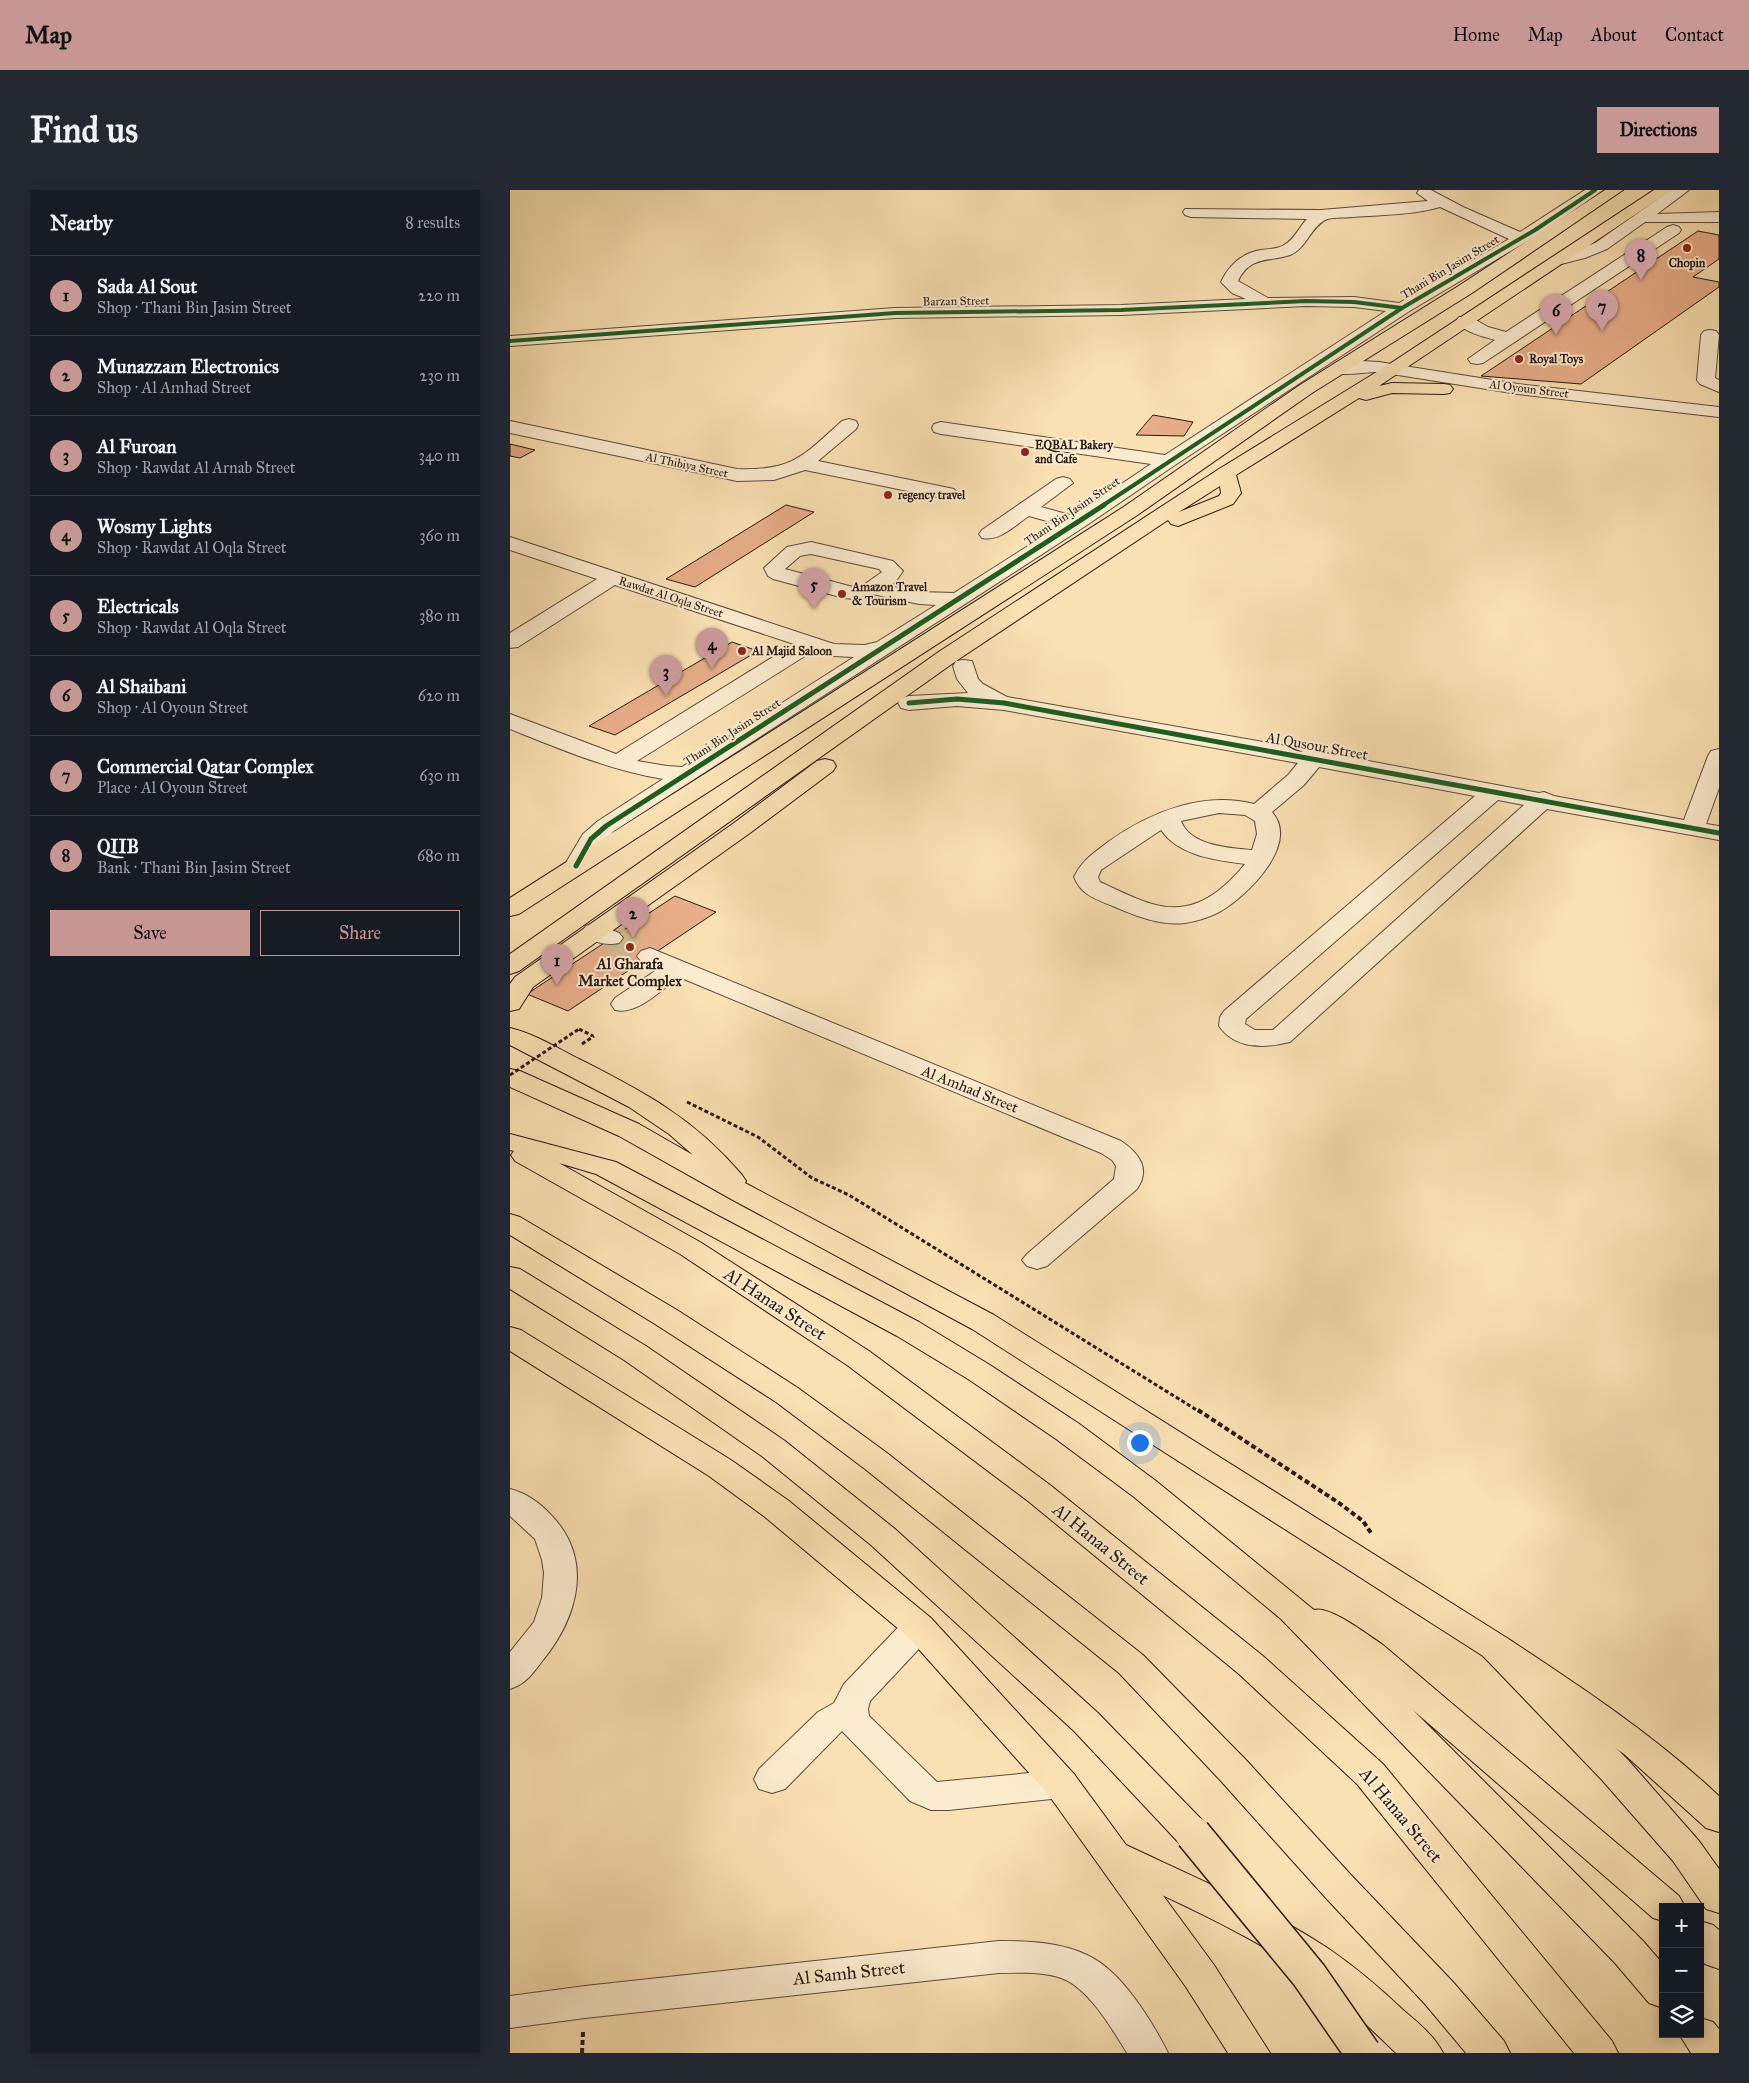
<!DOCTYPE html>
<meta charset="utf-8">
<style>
:root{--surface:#171b24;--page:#242831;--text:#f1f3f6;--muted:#9ea1a6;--line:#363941;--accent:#c59692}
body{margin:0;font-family:"IM FELL Great Primer",serif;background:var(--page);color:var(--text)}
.controls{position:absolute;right:15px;bottom:15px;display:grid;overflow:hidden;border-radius:0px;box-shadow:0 2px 12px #0003}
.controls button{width:45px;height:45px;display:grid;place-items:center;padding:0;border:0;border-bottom:1px solid var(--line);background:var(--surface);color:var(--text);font:25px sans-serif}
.you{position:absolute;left:629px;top:1252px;width:18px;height:18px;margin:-12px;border:4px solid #fff;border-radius:50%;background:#1a73e8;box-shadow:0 0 0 8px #1a73e833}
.badge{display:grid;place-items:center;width:32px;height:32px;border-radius:50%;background:var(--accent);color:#111;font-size:16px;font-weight:700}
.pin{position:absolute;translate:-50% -41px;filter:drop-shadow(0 1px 2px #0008)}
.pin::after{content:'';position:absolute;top:26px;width:18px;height:15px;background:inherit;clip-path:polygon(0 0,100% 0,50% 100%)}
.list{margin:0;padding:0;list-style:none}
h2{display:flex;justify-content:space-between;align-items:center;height:65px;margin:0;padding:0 20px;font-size:21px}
h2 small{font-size:16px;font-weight:400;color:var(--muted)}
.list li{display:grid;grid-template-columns:32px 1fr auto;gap:15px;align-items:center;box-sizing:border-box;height:80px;padding:0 20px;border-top:1px solid var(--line)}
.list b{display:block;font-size:19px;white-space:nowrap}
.list p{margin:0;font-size:16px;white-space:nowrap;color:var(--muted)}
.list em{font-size:16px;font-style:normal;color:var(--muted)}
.actions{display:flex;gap:10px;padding:15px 20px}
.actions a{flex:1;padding:11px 0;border:1px solid var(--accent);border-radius:0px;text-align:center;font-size:18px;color:var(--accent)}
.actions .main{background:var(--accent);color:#111}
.icon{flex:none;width:28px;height:28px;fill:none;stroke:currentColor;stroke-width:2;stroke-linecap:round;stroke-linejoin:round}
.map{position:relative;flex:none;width:1209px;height:1863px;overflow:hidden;border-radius:0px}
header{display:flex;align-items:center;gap:30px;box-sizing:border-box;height:70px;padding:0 25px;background:var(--accent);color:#111}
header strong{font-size:24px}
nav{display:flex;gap:28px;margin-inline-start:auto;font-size:18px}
.intro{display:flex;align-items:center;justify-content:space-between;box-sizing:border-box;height:120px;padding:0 30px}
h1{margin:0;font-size:35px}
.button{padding:12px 22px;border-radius:0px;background:var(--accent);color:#111;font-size:18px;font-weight:700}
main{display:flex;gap:30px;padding:0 30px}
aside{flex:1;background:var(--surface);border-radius:0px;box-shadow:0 2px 12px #0003}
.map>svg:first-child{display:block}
</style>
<header>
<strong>Map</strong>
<nav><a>Home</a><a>Map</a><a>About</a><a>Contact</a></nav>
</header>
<div class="intro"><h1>Find us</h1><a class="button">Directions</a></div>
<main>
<aside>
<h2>Nearby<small>8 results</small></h2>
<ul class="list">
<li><span class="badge">1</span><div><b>Sada Al Sout</b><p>Shop · Thani Bin Jasim Street</p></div><em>220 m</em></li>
<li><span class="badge">2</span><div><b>Munazzam Electronics</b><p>Shop · Al Amhad Street</p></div><em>230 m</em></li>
<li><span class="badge">3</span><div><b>Al Furoan</b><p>Shop · Rawdat Al Arnab Street</p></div><em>340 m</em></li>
<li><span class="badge">4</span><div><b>Wosmy Lights</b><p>Shop · Rawdat Al Oqla Street</p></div><em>360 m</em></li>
<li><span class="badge">5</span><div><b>Electricals</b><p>Shop · Rawdat Al Oqla Street</p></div><em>380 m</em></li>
<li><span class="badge">6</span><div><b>Al Shaibani</b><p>Shop · Al Oyoun Street</p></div><em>620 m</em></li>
<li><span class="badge">7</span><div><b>Commercial Qatar Complex</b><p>Place · Al Oyoun Street</p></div><em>630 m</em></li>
<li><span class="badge">8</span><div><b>QIIB</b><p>Bank · Thani Bin Jasim Street</p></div><em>680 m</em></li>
</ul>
<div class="actions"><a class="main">Save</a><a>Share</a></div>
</aside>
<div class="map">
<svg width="1209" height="1863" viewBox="0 0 1209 1863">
<rect width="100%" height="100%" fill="#fae1b3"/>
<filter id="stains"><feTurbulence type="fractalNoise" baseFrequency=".004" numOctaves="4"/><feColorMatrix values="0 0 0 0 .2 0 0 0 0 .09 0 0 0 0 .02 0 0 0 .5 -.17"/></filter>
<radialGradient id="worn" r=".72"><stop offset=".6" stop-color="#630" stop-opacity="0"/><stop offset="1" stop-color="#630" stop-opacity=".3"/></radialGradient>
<g fill="#e8ae8a" stroke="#281913">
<path d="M1188,41l21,4v24l-26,18 26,5v5l-138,97 -100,-8z"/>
<path d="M643,225l40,7 -9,14 -48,-1z"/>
<path d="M0,254l25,6 -15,8 -10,-2z"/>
<path d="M276,315l28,7 -119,75 -29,-8z"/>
<path d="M222,452l26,9 -143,84 -26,-9z"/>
<path d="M165,706l41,16 -148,99 -41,-17z"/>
</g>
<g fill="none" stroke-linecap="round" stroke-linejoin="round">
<path stroke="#d0b993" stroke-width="28" stroke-dasharray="28 14" stroke-linecap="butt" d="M100,748l40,18"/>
<defs>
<g id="minor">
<path d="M909,0h12l32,17 57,25 65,-42h18l-62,43 -133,79 -233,153 -91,62 -470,304 -13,12 -16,28 -9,2 -9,-2 -3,-5 19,-32 15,-13 65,-42c-54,-9 -103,-30 -153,-50v-15l106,40 178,-110 -179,-59 -97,62 -8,1v-15l87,-54 -87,-29v-13l324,107 31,1 12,-3 59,-37 -17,-1 -47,-10 -18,5 -10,-1 -71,-19 -5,-3 -4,-8 23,-21 24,-5 82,19 10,10 -7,10 -6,5 29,6 35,1 107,-68 -32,-9c-14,9 -30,26 -47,22l-3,-4 3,-4 74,-51 7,-2 7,2 3,4 -32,24 33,9 77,-52 -210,-30 -7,-2 -2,-4 2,-4 7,-2 224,33 221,-144 -32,-4 -48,-1 -185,9 -226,3 -385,28v-10l385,-28 226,-3 125,-6 -14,-6 -11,-11c8,-17 21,-29 40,-32 8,-1 17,-1 23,-5 10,-5 15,-18 23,-26l-116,-2 -6,-2 -2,-3 2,-3 136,1 107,-9 -11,-8zM930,17l69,32 -110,64 -45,-6 -86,1 -30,-17c12,-25 30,-19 52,-26 16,-6 20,-27 35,-35 6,-3 19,-2 27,-3 29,-2 60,-2 88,-10zM301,364l68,15 3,3 -17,12 -12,3 -68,-18 15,-13zM303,461l19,5 22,1 -172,110 -15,-1 -30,-5z"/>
<path d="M1161,0h18l-32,24 62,-2v10h-74l-38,27 -22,9 -24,6 -6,-2 -2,-3 2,-3 19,-5 21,-8z"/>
<path d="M1163,35l6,2 2,3 -2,3 -196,130 -6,1 -6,-1 -3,-4 27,-19c-13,-4 -30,-7 -39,-19l3,-4h12l17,10 18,5 161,-105z"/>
<path d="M1200,140l6,1 3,4 -4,43 4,2v12l-19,-8 -3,-4 4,-45 3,-4z"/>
<path d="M851,171l18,1 139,22 201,23v10l-201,-23 -139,-22c-14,0 -34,4 -46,1l-3,-4 3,-4z"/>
<path d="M339,229l7,2 2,4 -2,4 -38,32 136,28 3,4 -3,4 -7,2 -142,-29 -31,10 -37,1 -227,-48v-12l227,48c56,2 66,-13 105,-48z"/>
<path d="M454,470l8,1 6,18 5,5 24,13 308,54 224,42 5,-1 10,4 130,24 24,-64 3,-5 8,-2v39l-13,36 13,2v14l-172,-31 -257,233c-25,6 -54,8 -71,-16l1,-9 4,-6 251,-215 -156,-29 -15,18 -32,27c28,32 -24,83 -51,99 -11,6 -24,10 -36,12 -24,3 -49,-7 -70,-16 -19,-8 -33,-11 -41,-30 8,-17 20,-24 34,-35 42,-30 95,-51 146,-38l34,-29 10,-12 -294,-53 -47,-4 -48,4 -8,-2 -3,-5 3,-5 8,-2 59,-3 -11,-14 -4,-13 3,-5zM988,610l26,5 -251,225h-18l-10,-6 1,-5zM709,623l26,2 10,6 2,13 -5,16c-22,-2 -62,-4 -71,-29zM651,640c18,26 54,30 84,34 -8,10 -17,19 -27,27 -42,32 -76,10 -118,-9l-2,-5 3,-7z"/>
<path d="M85,733l24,10 4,5 -4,5c-13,3 -29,-1 -37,-12l4,-5z"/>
<path d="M140,758l471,193c18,12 30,28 16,48l-90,77 -10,3 -10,-3 -5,-6 5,-6 87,-75 2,-13 -4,-6 -11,-7 -422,-176c-18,13 -41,38 -64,33l-4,-6 4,-6 43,-29 -17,-8 -4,-5 4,-5z"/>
<path d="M0,1299c16,4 30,14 41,26 43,44 27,102 -8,145 -10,13 -17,24 -33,29v-37l24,-30 8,-24 2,-25 -2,-13 -7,-21 -25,-23z"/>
<path d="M409,1425l12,3 5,9 -5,9 -61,65 -2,8 1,7 68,66 124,-12 13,4 5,10 -5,10 -13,4 -112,12h-18l-21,-9 -68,-70 -57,58 -13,4 -13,-4 -5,-10 5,-10 59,-57 16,-9 10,-19 63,-66z"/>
<path d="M489,1751c30,0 63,1 90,15 33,16 63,65 79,97h-41c-14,-23 -39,-66 -66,-75 -19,-7 -42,-5 -62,-5l-414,45 -75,10v-32l75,-10z"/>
</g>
<g id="major">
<path d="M1095,0h18l-151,103 -160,100 -176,123 -617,398 -9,2v-18l612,-390 178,-123 160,-100z"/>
<path d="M1144,0h18l-293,196 13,-3 52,1 6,1 3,4 -3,4 -6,1 -52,-1 -26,7 -7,-2 -123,77 5,18 -8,11 -55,22 -7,-2 -3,-4 -212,141 -437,310 -9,3v-20l430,-303 279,-182 169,-104zM710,296l1,7 -2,3 -40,16z"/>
<path d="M315,569l8,2 3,5 -3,5 -83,62 -217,154 -14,22 -9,2v-27l5,-7 219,-154 83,-62z"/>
<path d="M0,838c25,6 47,20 69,31 65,33 115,59 163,116l4,6 -1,2 249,132 513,323c74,49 147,97 212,158v36l-13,-4 -82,-74 -141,-98 -511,-327 -241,-130 -112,-63 -109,-49v-18l10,2 119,53 54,31 -24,-21 -40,-27 -119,-62z"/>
<path d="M0,1137l11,3 210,130 58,41 142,117 143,156 140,191 56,88h-42l-42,-66 -138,-193 -141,-158 -142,-119 -56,-41 -199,-125z"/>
</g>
<g id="highway">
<path d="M0,944l106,28 303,160 71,43 88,58 78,58 158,129c16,-5 55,26 69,35l296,251 6,11h-22v14l-10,-3 -240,-208 230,231 20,23v44l-14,-5 -34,-40 -334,-344 -147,-122 -78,-58 -88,-60 -71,-43 -301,-162 -37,-11 141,79 169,109 181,134 213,171 120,108 229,277 6,12h-44l-217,-269 -118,-110 -211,-173 -181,-136 -167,-111 -165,-93 -4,-6 3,-4 -4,-1z"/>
<path d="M0,1024l10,3 157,93 121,78 89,65 256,202 104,106 104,114 102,107 51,59 6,12h-44l-41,-49 -100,-107 -104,-116 -102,-108 -254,-204 -89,-67 -121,-78 -145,-89z"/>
<path d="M0,1077l10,2 126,77 139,95 110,88 203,184 108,111 5,10 -5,10 -13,4 -13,-4 -106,-113 -203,-186 -108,-88 -139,-97 -114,-71z"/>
<path d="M985,1444l12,4 121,122 71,81 20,28v44l-13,-4 -33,-48 -71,-81 -119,-124 -5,-9 5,-9z"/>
<path d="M603,1650l13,5c68,32 139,62 203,104 26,18 50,38 73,60 15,13 32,26 41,44h-47c-30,-29 -60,-58 -94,-82 -63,-43 -134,-72 -202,-106l-6,-10 6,-10z"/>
<path d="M1190,1731l13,4 6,5v39l-14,-5 -5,-5z"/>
<path d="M1190,1828l13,4 6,7v24h-28l-12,-19h21z"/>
</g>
</defs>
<use href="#minor" stroke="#5c4b3b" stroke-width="2"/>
<use href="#major" stroke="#281913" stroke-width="2"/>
<use href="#highway" stroke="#281913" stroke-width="2"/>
<g stroke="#281913" stroke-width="3" stroke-dasharray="4 2.5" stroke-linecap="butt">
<path d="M69,839l14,7"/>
<path d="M72,854l12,-8"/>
<path d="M177,912l71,35 54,41 37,17 351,217"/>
</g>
<g stroke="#281913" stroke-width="4" stroke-dasharray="5 3" stroke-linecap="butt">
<path d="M688,1220l141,93 24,18 8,12"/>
<path d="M72,1863l1,-21"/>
</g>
<use href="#minor" fill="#fcecce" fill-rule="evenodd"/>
<use href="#major" fill="#fae1b3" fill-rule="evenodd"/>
<use href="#highway" fill="#fae1b3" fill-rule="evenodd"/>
<defs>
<path id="highway-bridge" d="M683,1644l116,141 54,78"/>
</defs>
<use href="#highway-bridge" stroke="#281913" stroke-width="38" stroke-linecap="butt"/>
<path stroke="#281913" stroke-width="3" stroke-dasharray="4 2.5" stroke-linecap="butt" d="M0,885l69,-46"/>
<use href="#highway-bridge" stroke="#fae1b3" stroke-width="35"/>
<defs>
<g id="cycleway-far1">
<path d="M0,151l385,-28 226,-3 185,-9 48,1 48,6"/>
<path d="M592,316l300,-198 133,-78 60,-40"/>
</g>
<g id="cycleway">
<path d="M399,513l48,-4 47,4 715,130"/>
<path d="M66,676l15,-27 15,-13 498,-321"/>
</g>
</defs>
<use href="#cycleway-far1" stroke="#fcecce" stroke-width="5.5"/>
<use href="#cycleway" stroke="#fcecce" stroke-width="8"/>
<use href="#cycleway-far1" stroke="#1b5e20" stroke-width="4"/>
<use href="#cycleway" stroke="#1b5e20" stroke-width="5"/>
</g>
<g fill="#8f2418" stroke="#fcecce" stroke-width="2">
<circle cx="1177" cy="58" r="5"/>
<circle cx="1009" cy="169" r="5"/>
<circle cx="515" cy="262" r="5"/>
<circle cx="378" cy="305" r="5"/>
<circle cx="332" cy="404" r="5"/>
<circle cx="232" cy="461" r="5"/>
<circle cx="120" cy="757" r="5"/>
</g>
<g text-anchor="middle" stroke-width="4" stroke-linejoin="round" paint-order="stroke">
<g font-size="12" font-weight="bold" fill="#281913" stroke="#fcecce" text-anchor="start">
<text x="1177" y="77" text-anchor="middle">Chopin</text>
<text x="1019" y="173">Royal Toys</text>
<text x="525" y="259">EQBAL Bakery<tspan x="525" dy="14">and Cafe</tspan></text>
<text x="388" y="309">regency travel</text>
<text x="342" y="401">Amazon Travel<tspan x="342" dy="14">&amp; Tourism</tspan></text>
<text x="242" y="465">Al Majid Saloon</text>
</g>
<g font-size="12" fill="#281913" stroke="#fcecce">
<text transform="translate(940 77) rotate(-31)" y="4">Thani Bin Jasim Street</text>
<text transform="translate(446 111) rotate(-1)" y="4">Barzan Street</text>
<text transform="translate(1019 199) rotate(7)" y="4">Al Oyoun Street</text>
<text transform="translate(177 275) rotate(12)" y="4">Al Thibiya Street</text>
<text transform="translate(562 321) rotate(-34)" y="4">Thani Bin Jasim Street</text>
<text transform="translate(161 407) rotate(18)" y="4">Rawdat Al Oqla Street</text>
<text transform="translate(222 542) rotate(-33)" y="4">Thani Bin Jasim Street</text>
</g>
<g font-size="15" fill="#281913" stroke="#fcecce">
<text transform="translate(807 556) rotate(10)" y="5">Al Qusour Street</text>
<text transform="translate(460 899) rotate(22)" y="5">Al Amhad Street</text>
</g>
<g font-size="15" font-weight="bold" fill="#281913" stroke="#fcecce">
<text x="120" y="779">Al Gharafa<tspan x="120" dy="17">Market Complex</tspan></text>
</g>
<g font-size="18" fill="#281913" stroke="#fcecce">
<text transform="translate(265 1114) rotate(33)" y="6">Al Hanaa Street</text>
<text transform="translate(591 1354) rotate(39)" y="6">Al Hanaa Street</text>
<text transform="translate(891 1625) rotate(50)" y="6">Al Hanaa Street</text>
<text transform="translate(339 1783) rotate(-6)" y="6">Al Samh Street</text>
</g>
</g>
<rect width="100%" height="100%" filter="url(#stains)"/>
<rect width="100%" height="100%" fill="url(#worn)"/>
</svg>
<div class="controls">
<button>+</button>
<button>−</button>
<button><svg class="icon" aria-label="layers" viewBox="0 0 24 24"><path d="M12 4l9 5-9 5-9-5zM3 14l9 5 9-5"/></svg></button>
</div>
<div class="you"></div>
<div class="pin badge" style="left:47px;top:795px">1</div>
<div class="pin badge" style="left:123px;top:748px">2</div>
<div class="pin badge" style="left:156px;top:506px">3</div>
<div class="pin badge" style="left:202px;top:479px">4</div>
<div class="pin badge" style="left:304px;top:419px">5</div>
<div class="pin badge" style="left:1046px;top:145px">6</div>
<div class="pin badge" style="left:1092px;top:141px">7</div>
<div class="pin badge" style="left:1131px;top:90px">8</div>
</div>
</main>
